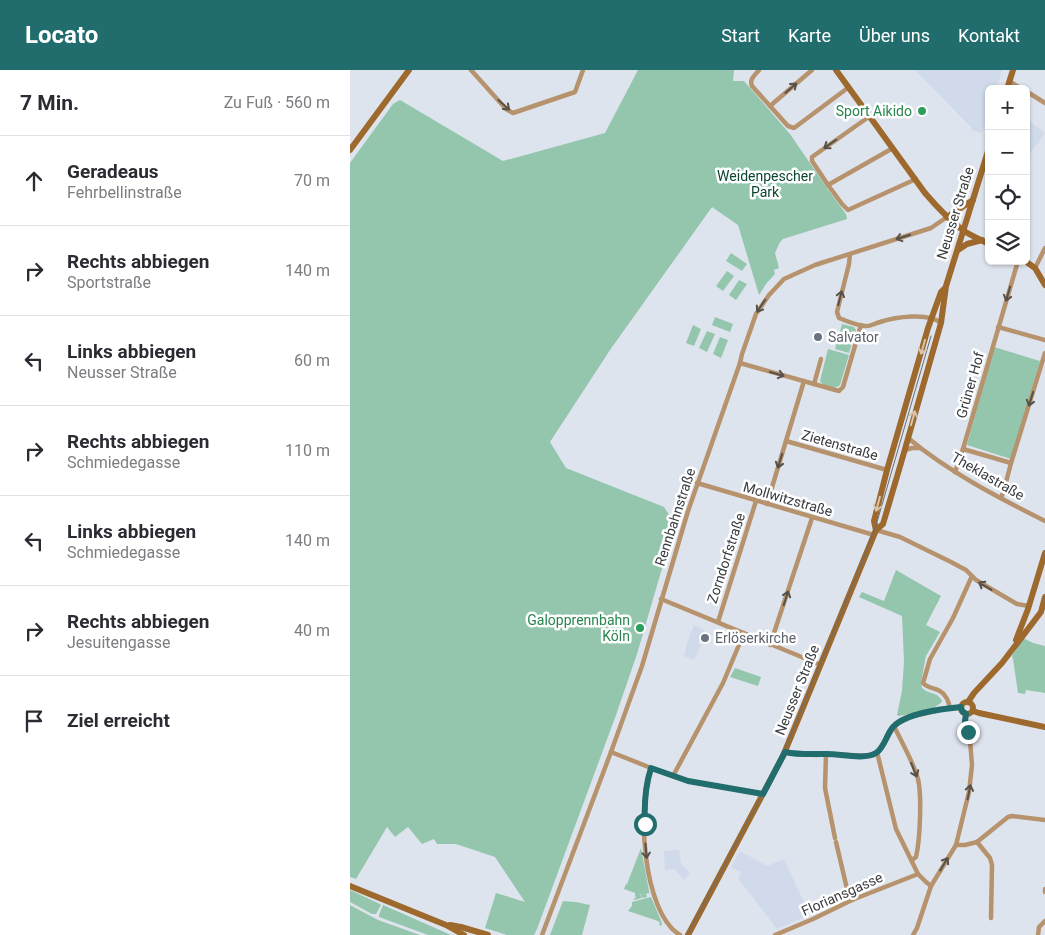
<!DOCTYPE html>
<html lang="de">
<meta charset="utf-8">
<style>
:root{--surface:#fff;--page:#f2f2f3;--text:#2b2b33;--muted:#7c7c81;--line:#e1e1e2;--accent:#216d6e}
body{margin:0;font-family:Roboto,sans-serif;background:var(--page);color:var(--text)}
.controls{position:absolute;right:15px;top:15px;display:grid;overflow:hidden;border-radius:8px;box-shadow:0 1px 4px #0004}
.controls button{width:45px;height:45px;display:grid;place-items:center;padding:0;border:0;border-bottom:1px solid var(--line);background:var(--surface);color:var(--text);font:25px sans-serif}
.stop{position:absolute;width:15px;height:15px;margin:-11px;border:4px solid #216d6e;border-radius:50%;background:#fff}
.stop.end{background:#216d6e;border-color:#fff;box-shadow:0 1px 5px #0008}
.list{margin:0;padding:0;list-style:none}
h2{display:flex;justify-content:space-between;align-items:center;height:65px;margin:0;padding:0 20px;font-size:21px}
h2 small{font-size:16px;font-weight:400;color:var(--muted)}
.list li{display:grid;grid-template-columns:32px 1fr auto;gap:15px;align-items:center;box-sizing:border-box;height:90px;padding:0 20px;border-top:1px solid var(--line)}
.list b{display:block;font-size:19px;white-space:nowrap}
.list p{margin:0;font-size:16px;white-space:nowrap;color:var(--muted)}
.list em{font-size:16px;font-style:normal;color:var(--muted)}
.icon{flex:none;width:28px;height:28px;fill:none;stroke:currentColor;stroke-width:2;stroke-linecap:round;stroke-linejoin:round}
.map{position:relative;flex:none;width:695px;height:865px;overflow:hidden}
header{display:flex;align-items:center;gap:30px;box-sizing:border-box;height:70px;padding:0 25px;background:var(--accent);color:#fff}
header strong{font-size:24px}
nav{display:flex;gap:28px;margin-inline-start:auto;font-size:18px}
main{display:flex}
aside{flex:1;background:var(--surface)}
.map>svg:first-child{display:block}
</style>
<header>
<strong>Locato</strong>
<nav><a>Start</a><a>Karte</a><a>Über uns</a><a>Kontakt</a></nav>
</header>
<main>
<aside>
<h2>7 Min.<small>Zu Fuß · 560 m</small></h2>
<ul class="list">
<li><svg class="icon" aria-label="ahead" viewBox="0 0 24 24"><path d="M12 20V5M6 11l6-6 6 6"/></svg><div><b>Geradeaus</b><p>Fehrbellinstraße</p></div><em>70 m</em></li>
<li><svg class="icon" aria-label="right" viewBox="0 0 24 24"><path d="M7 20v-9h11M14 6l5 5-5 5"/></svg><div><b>Rechts abbiegen</b><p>Sportstraße</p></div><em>140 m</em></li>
<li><svg class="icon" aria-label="left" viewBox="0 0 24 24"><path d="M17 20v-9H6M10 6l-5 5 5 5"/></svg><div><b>Links abbiegen</b><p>Neusser Straße</p></div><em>60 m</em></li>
<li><svg class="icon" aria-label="right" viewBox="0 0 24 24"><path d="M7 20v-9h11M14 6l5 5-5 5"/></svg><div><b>Rechts abbiegen</b><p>Schmiedegasse</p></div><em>110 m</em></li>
<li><svg class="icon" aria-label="left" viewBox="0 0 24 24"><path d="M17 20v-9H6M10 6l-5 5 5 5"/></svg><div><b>Links abbiegen</b><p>Schmiedegasse</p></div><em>140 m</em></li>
<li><svg class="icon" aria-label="right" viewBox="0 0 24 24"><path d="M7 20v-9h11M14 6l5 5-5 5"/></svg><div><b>Rechts abbiegen</b><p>Jesuitengasse</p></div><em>40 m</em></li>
<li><svg class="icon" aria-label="arrive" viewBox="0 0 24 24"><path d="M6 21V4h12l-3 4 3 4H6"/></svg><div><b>Ziel erreicht</b></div></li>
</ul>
</aside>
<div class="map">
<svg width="695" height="865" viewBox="0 0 695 865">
<rect width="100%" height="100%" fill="#dee4ee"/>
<g fill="#d0daea">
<path d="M565,0h87l-6,19h-7v23l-7,21 -11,-3v-3z"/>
<path d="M676,48l19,15 -19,26z"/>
<path d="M344,555l10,5 -4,11 -1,-1 -1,3 3,2 -7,15 -10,-4 4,-16z"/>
<path d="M329,780l2,14 9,9 -6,7 -10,-11 -9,1 -1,-19z"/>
<path d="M390,781l27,15 17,-7 26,56 -33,14 -39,-51 3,-6 -10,-5z"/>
</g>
<g fill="#93c6ad">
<path d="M288,0h96l-1,11h11l46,53 37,54 19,26 1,5 -64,20 -3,3 -5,11 4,15 -5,2 1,4 -9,10 -7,11 -21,-70 -26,-18 -102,143 -60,92 16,26 98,39 11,17 -38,130 -21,61 -79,214 -3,6h-27l-22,-7 11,-35 29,9 -30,-45 -39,-13h-19l-3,-5 -12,5 -14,-17 -13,10 -8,-10 -31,52 -6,-2v-714l43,-59 7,-4 103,61 102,-28z"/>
<path d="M381,183l16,11 -5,7 -16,-10z"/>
<path d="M377,201l7,5 -11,15 -7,-5z"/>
<path d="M389,210l8,4 -11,16 -7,-5z"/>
<path d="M365,247l18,7 -3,8 -18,-7z"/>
<path d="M492,254l12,3 2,3 -7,23 -14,-4z"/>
<path d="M343,255l8,4 -7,17 -8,-3z"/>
<path d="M357,261l8,3 -8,18 -8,-4z"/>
<path d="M370,267l8,3 -7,18 -8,-4z"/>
<path d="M644,277l46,14 -29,98 -44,-14z"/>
<path d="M478,279l21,6 -9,30c-5,5 -17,1 -20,-4z"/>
<path d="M546,500l45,26 -15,29 14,7 -14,24 -5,26 1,6 4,3 11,4 4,4 1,3 -11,8 -32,6 -2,-1 5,-24 2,-30 -2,-45 -43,-19 3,-5 22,9z"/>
<path d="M673,568l10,5 12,3v47l-19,-3 -1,4 -7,-1 -5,-34 -1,-3z"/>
<path d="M385,598l26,9 -3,9 -28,-9z"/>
<path d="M291,778l9,48 -1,-3 -3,1 1,3 -4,1 -4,-6 3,6 -8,2h-1l3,-3 -1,-1v-3l-11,-4 2,-5 3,1 -2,-1z"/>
<path d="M0,820l30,14 1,1 -5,9h-4l-22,-12z"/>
<path d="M301,827l11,26 -1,3 -2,-1 1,-2 -2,-2 -30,-10 4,-5v-4z"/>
<path d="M213,831l13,1 14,3 -8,30h-32z"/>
<path d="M0,835l28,15 42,15h-70z"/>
<path d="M33,835l68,30h-23l-49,-18v-2z"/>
</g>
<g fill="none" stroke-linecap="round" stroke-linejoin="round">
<g stroke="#b6926d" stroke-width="4.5">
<path d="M121,0l35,39 7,4 62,-21 8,-22"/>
<path d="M409,0c-4,5 -10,9 -7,16l36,40 6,2 55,-41"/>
<path d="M659,11l13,8"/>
<path d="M676,21l19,12"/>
<path d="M420,36l42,-36"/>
<path d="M520,46l-58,41v4l16,24 65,-37"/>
<path d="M478,115l14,19 6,6 68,-31"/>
<path d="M500,184l-1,10 -12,48 2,6c7,3 18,7 26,8 5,1 10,-3 15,-4 15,-5 49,-10 61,1"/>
<path d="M668,191l-55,188 48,14 34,-110"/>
<path d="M685,198l10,-20"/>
<path d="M648,257l47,13"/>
<path d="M471,289l-7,25 25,7 4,-4 18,-62"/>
<path d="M390,293l74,21"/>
<path d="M558,368c41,34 89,59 137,83"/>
<path d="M436,371l101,29"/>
<path d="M555,380l7,-2h8"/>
<path d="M605,402l8,-23"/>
<path d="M347,413l177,52"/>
<path d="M651,428l3,-8 7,-27"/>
<path d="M417,434l37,-123"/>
<path d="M526,460l24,7 51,25 15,8 10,10 41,24 12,2"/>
<path d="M311,529l160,66"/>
<path d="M368,552l38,-121"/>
<path d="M420,575l42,-127"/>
<path d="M600,638c-1,-4 -2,-9 -5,-12 -5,-9 -16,-6 -22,-13l7,-24 23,-41 19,-42"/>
<path d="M544,656c8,17 19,35 24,53 4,17 2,61 -2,78l-4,3"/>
<path d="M261,682l40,16 37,13 75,13"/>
<path d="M435,682l9,2 23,1 11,-1 42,2 9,-5 15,-25 11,-8 38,-9 18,-2"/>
<path d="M527,682l19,77 22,45 8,8 5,4"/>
<path d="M476,684l-1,34 10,50"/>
<path d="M301,698c-14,38 -9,144 29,167"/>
<path d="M323,706l50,-93 21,-50"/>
<path d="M486,772l12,51 4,7"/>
<path d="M627,772l13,16 2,7 -1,53"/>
<path d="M606,775h9l12,-3 31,-25 4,-1 33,4"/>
<path d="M695,819v3"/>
<path d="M192,865l69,-183 31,-86 46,-155 52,-148 2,-9 14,-40 13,-19 15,-16 31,-14 116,-37 16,-11"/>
<path d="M425,865l38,-16 39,-19 66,-26"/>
<path d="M563,865l4,-7 14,-42 25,-41 13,-53 3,-27 -2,-25 -5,-19 1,-7"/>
<path d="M688,865l1,-8 6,-6"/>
</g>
<g stroke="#9d692c" stroke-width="6">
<path d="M486,0l89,123c12,14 24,27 39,38 8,5 17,9 25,13"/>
<path d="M657,19l6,-19"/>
<path d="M0,80l59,-80"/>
<path d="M597,147l26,-17"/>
<path d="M608,180l9,-6 15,-4"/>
<path d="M675,191l10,7 10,17"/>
<path d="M526,460l-2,-9 13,-51 41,-142 13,-36 3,-3"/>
<path d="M666,570l12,-31 17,-56"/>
<circle cx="617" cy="638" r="6"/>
<path d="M618,632l6,-9 28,-30 39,-51 4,-15"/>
<path d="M623,641l6,2 66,14"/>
<path d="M0,816l96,39 18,10"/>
<path d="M100,855l11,2 27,8"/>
<path d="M338,865l95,-179 93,-226 7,-6 18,-61 40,-140 5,-37 43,-138"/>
</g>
<path stroke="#6a6d73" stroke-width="1" d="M337,865l93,-174 82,-199 15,-40 54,-186"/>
</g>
<defs><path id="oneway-shaft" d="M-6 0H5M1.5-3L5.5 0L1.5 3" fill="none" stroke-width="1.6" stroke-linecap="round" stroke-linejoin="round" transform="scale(1.25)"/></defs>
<g stroke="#58514a">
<use href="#oneway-shaft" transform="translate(441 18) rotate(-41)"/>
<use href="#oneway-shaft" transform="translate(154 35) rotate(42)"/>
<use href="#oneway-shaft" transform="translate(480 74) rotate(145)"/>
<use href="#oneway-shaft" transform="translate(553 167) rotate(162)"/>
<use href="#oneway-shaft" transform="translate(658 224) rotate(106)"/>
<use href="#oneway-shaft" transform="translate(490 228) rotate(-76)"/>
<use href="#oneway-shaft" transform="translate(411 236) rotate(124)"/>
<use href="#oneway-shaft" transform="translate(427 304) rotate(16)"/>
<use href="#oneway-shaft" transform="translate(681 329) rotate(107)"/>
<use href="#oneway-shaft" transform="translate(430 391) rotate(107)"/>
<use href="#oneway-shaft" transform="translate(635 516) rotate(-149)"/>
<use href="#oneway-shaft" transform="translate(436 528) rotate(-72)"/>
<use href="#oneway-shaft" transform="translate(564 700) rotate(68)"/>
<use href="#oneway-shaft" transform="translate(619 722) rotate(-79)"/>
<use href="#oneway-shaft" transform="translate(296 781) rotate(85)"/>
<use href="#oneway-shaft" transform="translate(594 794) rotate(-59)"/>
</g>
<g stroke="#d8c3ab">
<use href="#oneway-shaft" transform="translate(573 277) rotate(106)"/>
<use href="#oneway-shaft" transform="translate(563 348) rotate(-74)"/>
<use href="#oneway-shaft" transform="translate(528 434) rotate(105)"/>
</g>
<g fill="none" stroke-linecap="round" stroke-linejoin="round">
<path stroke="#216d6e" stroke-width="6" d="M295,754c-1,-19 0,-37 6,-56l37,13 75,13 22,-42c14,3 28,2 42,2 13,0 38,6 49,-1 9,-6 10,-18 17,-26 13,-14 49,-18 68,-20l1,4 4,3 -1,7 3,11"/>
</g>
<g fill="#2e9e5b" stroke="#fff" stroke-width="2">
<circle cx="572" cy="41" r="5"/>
<circle cx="290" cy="558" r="5"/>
</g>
<g fill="#6b7280" stroke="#fff" stroke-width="2">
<circle cx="468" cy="267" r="5"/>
<circle cx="355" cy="568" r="5"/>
</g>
<g text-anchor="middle" stroke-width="5" stroke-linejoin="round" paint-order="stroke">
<g font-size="14" fill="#27864d" stroke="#fff" text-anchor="end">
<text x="562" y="46">Sport Aikido</text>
<text x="280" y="555">Galopprennbahn<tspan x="280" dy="16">Köln</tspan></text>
</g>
<g font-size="14" fill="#0a4731" stroke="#fff">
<text x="415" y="111">Weidenpescher<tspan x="415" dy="16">Park</tspan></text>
</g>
<g font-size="14" fill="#383b3f" stroke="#fff">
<text transform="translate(605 143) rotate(-73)" y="5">Neusser Straße</text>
<text transform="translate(620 315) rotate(-74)" y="5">Grüner Hof</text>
<text transform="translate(490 375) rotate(16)" y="5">Zietenstraße</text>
<text transform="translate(638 406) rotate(30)" y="5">Theklastraße</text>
<text transform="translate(438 429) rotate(16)" y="5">Mollwitzstraße</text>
<text transform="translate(325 447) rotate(-72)" y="5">Rennbahnstraße</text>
<text transform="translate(376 488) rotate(-72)" y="5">Zorndorfstraße</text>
<text transform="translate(447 620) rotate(-68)" y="5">Neusser Straße</text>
<text transform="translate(492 824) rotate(-24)" y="5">Floriansgasse</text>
</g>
<g font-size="14" fill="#5b616d" stroke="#fff" text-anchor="start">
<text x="478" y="272">Salvator</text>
<text x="365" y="573">Erlöserkirche</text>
</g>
</g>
</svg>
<div class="controls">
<button>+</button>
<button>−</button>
<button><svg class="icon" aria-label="locate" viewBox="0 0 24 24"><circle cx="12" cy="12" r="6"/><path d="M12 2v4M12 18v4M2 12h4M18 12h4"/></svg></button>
<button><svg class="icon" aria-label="layers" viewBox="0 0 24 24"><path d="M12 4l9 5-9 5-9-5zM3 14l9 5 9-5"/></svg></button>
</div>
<div class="stop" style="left:295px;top:754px"></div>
<div class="stop end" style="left:618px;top:662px"></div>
</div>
</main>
